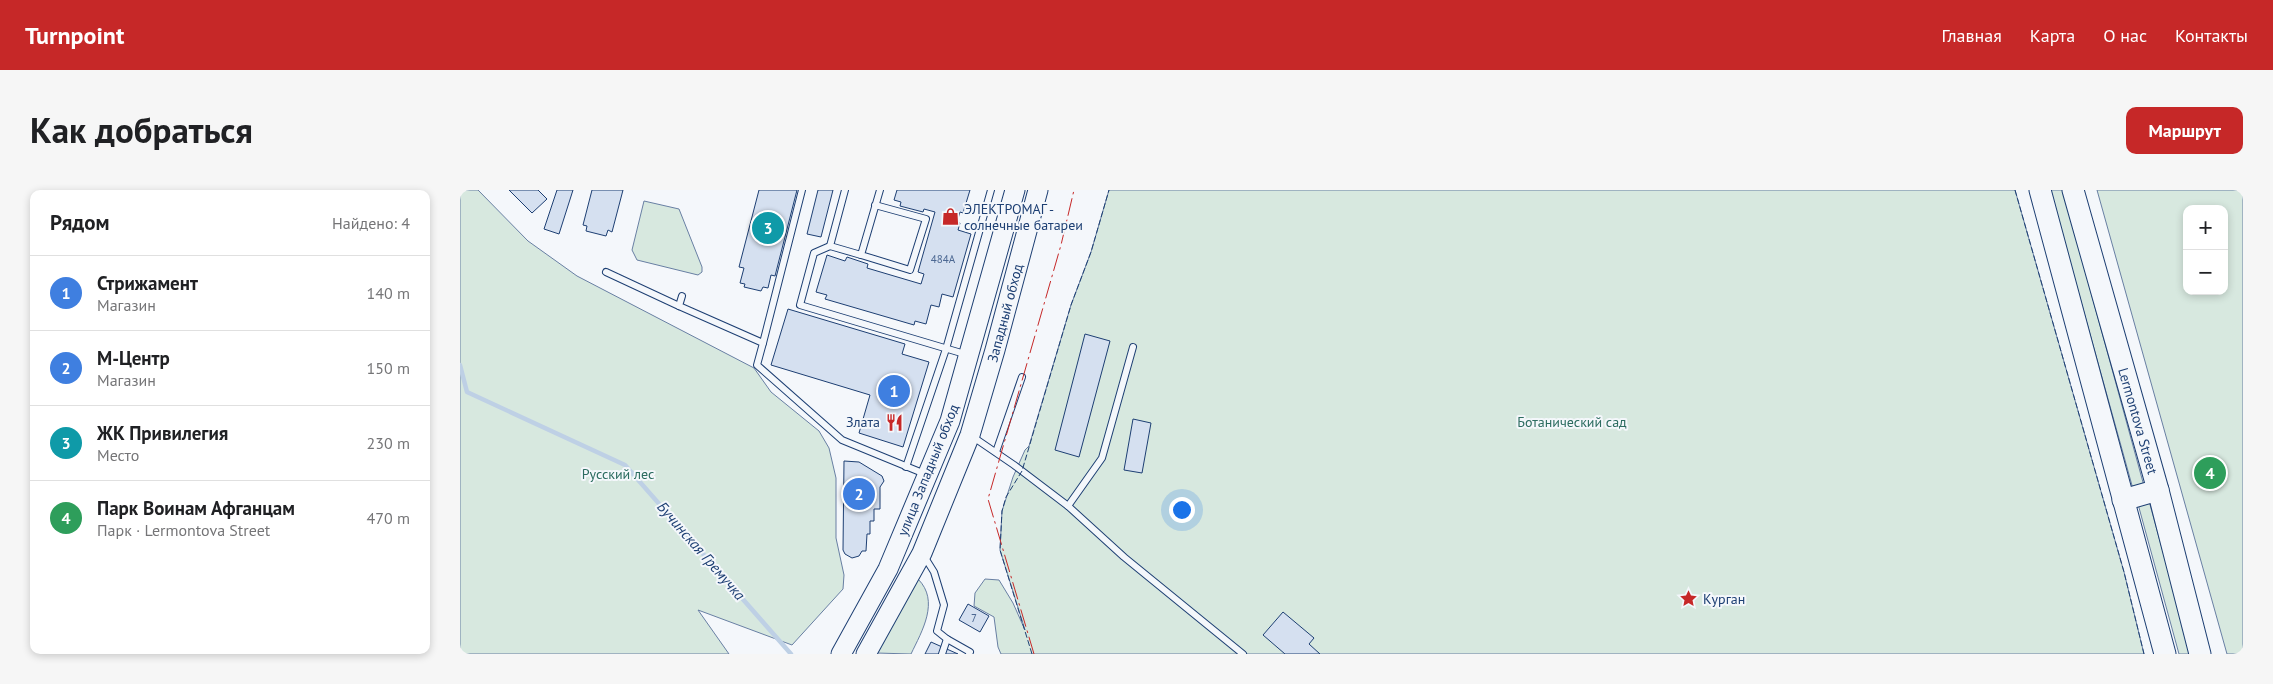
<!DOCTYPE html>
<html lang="ru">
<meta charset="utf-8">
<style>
:root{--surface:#fff;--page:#f6f6f6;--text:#202124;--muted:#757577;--line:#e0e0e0;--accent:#c62828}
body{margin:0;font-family:"PT Sans",sans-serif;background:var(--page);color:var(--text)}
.controls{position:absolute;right:15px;top:15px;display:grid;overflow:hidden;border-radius:10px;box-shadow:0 2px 8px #0003}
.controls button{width:45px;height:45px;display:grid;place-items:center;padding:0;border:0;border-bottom:1px solid var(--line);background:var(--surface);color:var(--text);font:25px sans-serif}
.you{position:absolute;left:721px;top:319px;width:18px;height:18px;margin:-12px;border:4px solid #fff;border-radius:50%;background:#1a73e8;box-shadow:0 0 0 8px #1a73e833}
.badge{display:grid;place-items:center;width:32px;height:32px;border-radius:50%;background:var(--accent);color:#fff;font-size:16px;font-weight:700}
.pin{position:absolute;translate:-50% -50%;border:2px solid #fff;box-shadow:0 1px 5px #0006}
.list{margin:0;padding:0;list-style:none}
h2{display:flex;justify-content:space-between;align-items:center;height:65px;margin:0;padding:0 20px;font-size:21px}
h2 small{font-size:16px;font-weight:400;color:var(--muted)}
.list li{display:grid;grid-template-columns:32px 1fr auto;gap:15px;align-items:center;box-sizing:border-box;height:75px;padding:0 20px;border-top:1px solid var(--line)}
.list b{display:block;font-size:19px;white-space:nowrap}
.list p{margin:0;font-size:16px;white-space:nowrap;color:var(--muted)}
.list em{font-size:16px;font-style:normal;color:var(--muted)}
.map{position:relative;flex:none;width:1783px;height:464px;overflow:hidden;border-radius:10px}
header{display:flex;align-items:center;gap:30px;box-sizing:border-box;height:70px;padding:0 25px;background:var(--accent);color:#fff}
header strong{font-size:24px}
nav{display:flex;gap:28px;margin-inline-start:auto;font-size:18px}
.intro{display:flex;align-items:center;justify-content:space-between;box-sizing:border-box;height:120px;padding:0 30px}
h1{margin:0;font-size:35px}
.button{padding:12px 22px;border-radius:10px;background:var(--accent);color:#fff;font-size:18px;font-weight:700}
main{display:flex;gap:30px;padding:0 30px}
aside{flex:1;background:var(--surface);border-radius:10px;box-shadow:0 2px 8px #0003}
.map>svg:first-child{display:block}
</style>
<header>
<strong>Turnpoint</strong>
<nav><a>Главная</a><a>Карта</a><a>О нас</a><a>Контакты</a></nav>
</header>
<div class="intro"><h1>Как добраться</h1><a class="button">Маршрут</a></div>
<main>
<aside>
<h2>Рядом<small>Найдено: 4</small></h2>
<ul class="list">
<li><span class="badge" style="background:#3f7fe0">1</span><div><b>Стрижамент</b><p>Магазин</p></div><em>140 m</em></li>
<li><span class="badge" style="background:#3f7fe0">2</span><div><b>М-Центр</b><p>Магазин</p></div><em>150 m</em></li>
<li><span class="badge" style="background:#0f9aa8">3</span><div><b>ЖК Привилегия</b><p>Место</p></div><em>230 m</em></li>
<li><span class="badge" style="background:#2e9e5b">4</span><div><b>Парк Воинам Афганцам</b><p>Парк · Lermontova Street</p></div><em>470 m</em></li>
</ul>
</aside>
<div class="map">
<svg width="1783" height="464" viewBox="0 0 1783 464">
<rect width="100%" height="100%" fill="#f4f7fb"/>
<g fill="#d7e8df" stroke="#687fa3" fill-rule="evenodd">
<path d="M0,0h18l50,51 49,35 177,92 17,24 48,39 10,17 7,30v60l8,37 -1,14 -51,56 -94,-35 31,44h-269z"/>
<path d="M649,0h906l109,382 20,82h-1143l-3,-7 -4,-30 -20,-11 1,-13 10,-14 14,1 14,23 12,27 -25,-80 2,-39 11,-34 12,-27 4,-4 42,-141 20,-53z"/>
<path d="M1590,0h13l81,296 -11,3z"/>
<path d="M1637,0h146v464h-16zM1727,19h37v82h-37z"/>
<path d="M184,11l35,8 23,58v5l-4,3 -61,-15 -5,-10z"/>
<path d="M1689,311l42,153h-12l-41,-150z"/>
<path d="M458,389c22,22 4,52 -7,75l-35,-1z"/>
</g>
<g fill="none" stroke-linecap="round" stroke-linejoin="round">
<path stroke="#bed0e5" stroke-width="4.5" d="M0,175l7,27 158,73 166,189"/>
</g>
<g fill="#d5e0f0" stroke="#1d3f73">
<path d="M49,0h29l9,9 -15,14z"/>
<path d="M97,0h16l-14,44 -15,-5z"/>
<path d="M132,0h31l-11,42 -4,-2 -2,6 -20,-5 1,-5 -4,-1z"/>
<path d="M299,0h38l-22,86 -4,-1 -3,13 -5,-1 -2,4 -17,-4 1,-3 -5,-1 4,-15 -5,-1z"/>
<path d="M358,0h15l-12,47 -14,-3z"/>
<path d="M437,0h73l-7,23 -3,-1 -3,10 3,1 -2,7 13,4 -18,63 -11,-3 -3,13 -8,-2 -5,19 -11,-3 -1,4 -89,-26 2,-4 -11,-3 11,-37 18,6 2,-4 21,7 -1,4 54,16 3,-10 -6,-2 17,-60 -11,-3 -1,3 -23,-6 1,-4 -7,-2z"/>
<path d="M328,119l117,35 -3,10 27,8 -26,85 -44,-14 11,-38 -99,-30z"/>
<path d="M625,144l25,7 -31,116 -24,-7z"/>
<path d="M673,229l18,4 -9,50 -18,-3z"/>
<path d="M384,271l15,1 23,14 2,5 -4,6v22h-6v12h-4v13h-3l-1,17h-4l-3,5 -7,2 -7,-4 -2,-4z"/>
<path d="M508,414l21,12 -9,16 -21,-12z"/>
<path d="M823,422l31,26 -5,6 11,10h-35l-22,-19z"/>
<path d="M471,452l27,12h-33z"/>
</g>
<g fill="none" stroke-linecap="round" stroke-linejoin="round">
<defs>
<g id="service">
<path d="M385,0l-15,56 31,9"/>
<path d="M415,15l51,14 -16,51 -49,-15 19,-65"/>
<path d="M370,56l-16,7 -14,52 168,50"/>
<path d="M146,82l73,34"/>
<path d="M222,106l-3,10 84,37 -6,22 85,75 83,34"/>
<path d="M303,153l39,-153"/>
<path d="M513,247l41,28 54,41 56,51 119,97"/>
<path d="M536,262l26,-75"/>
<path d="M446,277l40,-118 45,-159"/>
<path d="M608,316l34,-48 31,-111"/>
<path d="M464,366l10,16 10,33 -7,26 10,8 23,13 -1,2"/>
<path d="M482,464l5,-15"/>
</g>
<g id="secondary">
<path d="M381,464l47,-85 62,-148 65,-231"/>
<path d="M406,464l56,-101 48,-118 25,-85 43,-160"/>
</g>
<g id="primary">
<path d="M1580,0l125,464"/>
<path d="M1613,0l85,300 42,164"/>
<path d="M1663,310l35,-10"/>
</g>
</defs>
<use href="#service" stroke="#1d3f73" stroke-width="8"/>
<use href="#secondary" stroke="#1d3f73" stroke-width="21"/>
<use href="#primary" stroke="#1d3f73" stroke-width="23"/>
<use href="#service" stroke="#f4f7fb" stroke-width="6"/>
<use href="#secondary" stroke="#f4f7fb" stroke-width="19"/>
<use href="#primary" stroke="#f4f7fb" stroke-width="21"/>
<g stroke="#1d3f73" stroke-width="1" stroke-dasharray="6 2.5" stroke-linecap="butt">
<path d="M1555,0l109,382 20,82"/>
<path d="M572,464l-32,-104 2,-39 4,-14 16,-26 49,-166 20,-53 18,-62"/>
</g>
<path stroke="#c62828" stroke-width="1" stroke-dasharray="18 4 2.5 4" stroke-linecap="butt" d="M574,464l-46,-155 73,-254 13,-55"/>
</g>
<defs>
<symbol id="shop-bare" viewBox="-9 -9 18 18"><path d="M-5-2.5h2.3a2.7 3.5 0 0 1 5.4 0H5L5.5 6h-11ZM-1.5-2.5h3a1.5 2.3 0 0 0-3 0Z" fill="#c62828" stroke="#f4f7fb" stroke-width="2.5" paint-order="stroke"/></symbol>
<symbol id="restaurant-bare" viewBox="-9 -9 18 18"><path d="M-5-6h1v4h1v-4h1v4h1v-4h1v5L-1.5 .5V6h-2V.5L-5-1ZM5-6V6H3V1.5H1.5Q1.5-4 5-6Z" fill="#c62828" stroke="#f4f7fb" stroke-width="2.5" paint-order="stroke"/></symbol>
<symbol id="sight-bare" viewBox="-9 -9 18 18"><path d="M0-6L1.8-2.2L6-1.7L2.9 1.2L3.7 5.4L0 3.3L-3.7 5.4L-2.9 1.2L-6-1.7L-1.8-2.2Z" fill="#c62828" stroke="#f4f7fb" stroke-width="2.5" paint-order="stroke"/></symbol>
</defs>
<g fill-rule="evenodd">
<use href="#shop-bare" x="478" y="14" width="25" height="25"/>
<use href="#restaurant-bare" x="422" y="220" width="25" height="25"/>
<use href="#sight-bare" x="1216" y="396" width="25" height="25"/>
</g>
<g text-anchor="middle" stroke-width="4" stroke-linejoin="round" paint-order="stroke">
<g font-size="11" fill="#4b6792">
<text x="483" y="73">484А</text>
<text x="514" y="432">7</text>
</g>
<g font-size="14" fill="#1d3f73" stroke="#f4f7fb" text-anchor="start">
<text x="504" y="24">ЭЛЕКТРОМАГ -<tspan x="504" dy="16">солнечные батареи</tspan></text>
<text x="420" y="237" text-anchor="end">Злата</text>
<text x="1243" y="414">Курган</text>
</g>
<g font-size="14" fill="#1d3f73" stroke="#f4f7fb">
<text transform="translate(545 123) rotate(-75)" y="5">Западный обход</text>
<text transform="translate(1678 231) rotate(74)" y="5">Lermontova Street</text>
<text transform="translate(468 280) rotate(-68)" y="5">улица Западный обход</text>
</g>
<g font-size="14" fill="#2c6c60" stroke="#f4f7fb">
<text x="1112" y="237">Ботанический сад</text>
<text x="158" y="289">Русский лес</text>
</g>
<g font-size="15" font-style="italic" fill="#1d3f73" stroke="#f4f7fb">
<text transform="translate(241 361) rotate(49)" y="5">Бучинская Гремучка</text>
</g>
</g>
</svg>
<div class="controls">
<button>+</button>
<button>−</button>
</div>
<div class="you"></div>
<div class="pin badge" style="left:434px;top:201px;background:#3f7fe0">1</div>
<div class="pin badge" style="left:399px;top:304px;background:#3f7fe0">2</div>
<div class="pin badge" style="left:308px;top:38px;background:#0f9aa8">3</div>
<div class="pin badge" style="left:1750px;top:283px;background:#2e9e5b">4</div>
</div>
</main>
